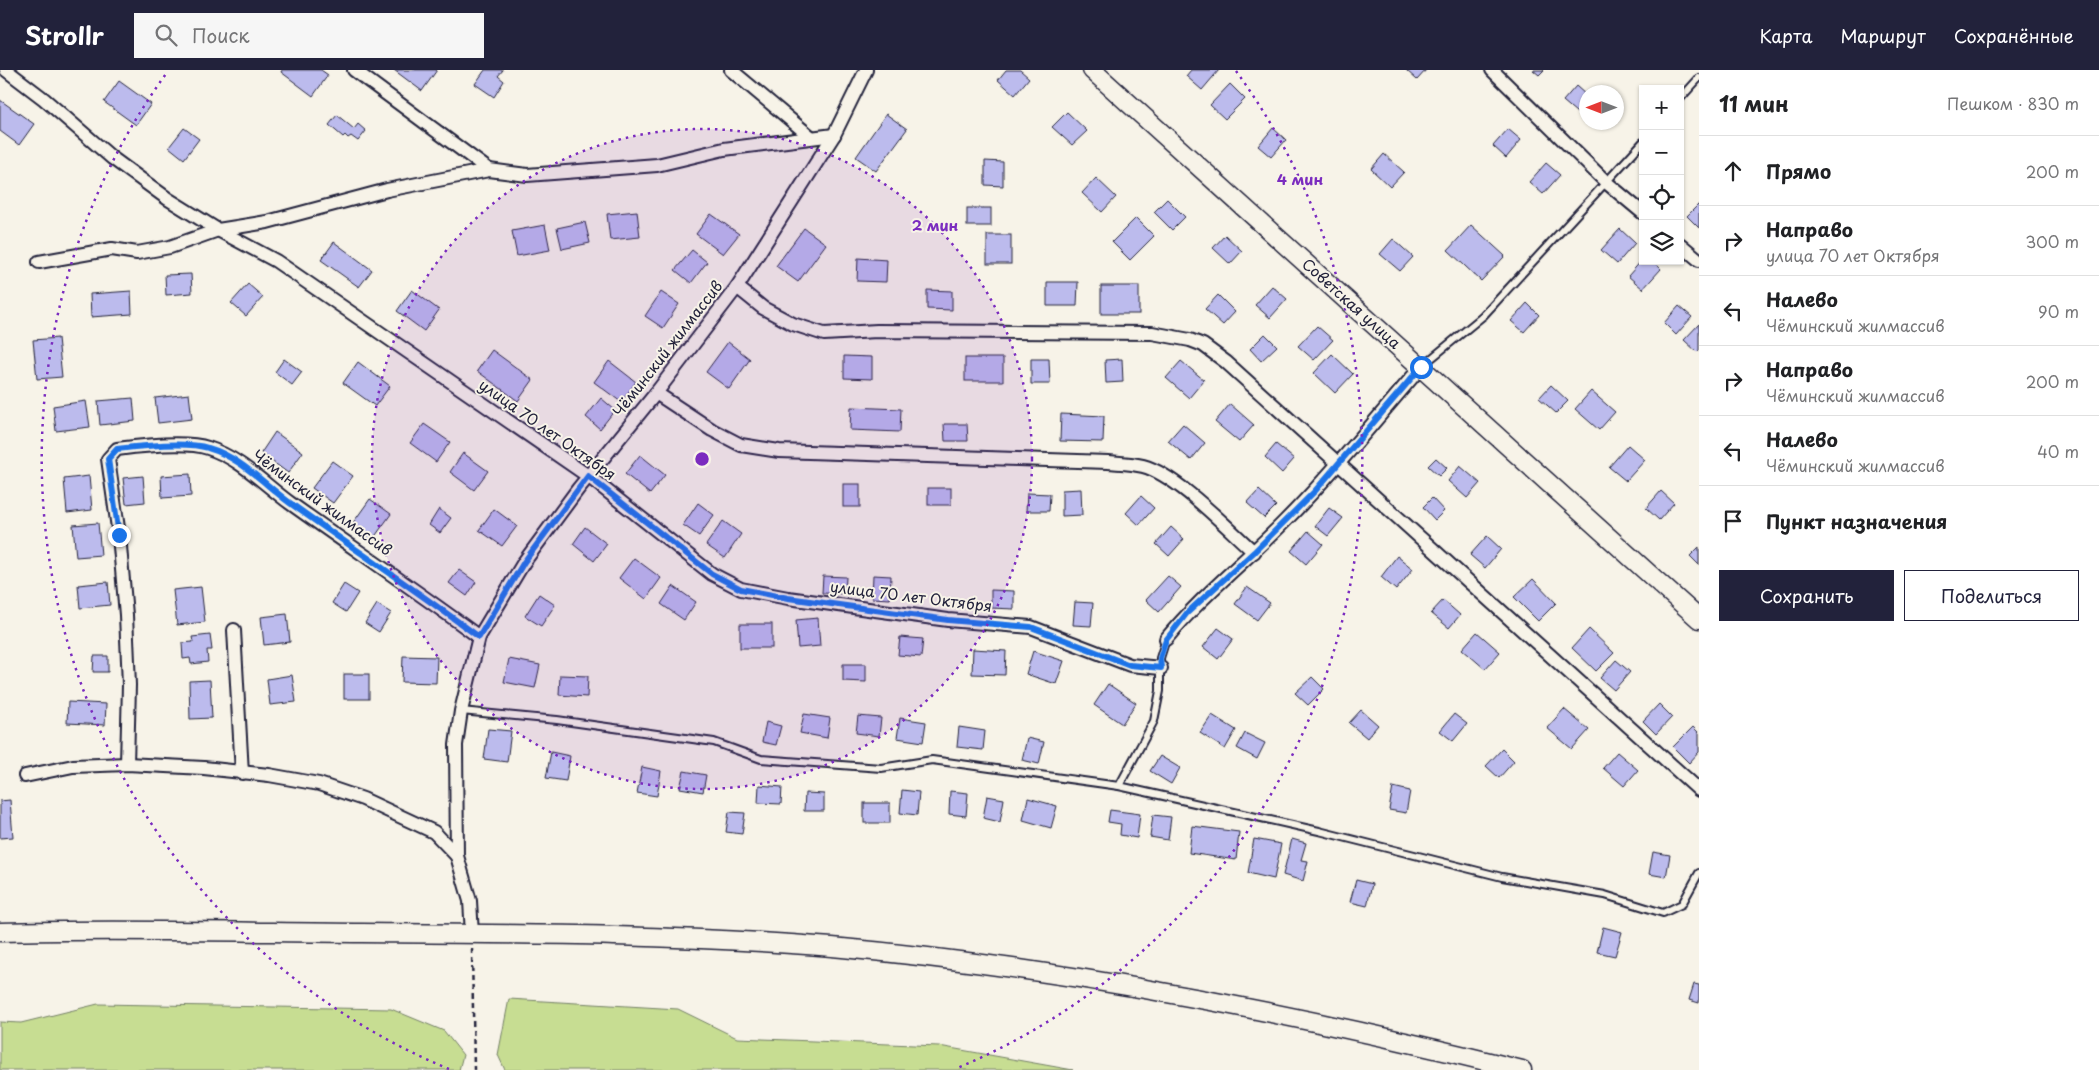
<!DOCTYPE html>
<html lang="ru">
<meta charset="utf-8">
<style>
:root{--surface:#fff;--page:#f6f6f6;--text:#202124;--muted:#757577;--line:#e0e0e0;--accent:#22223b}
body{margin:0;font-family:"Playpen Sans",sans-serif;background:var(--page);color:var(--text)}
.controls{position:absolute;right:15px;top:15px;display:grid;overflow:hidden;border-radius:0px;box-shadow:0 1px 4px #0004}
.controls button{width:45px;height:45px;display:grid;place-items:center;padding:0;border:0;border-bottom:1px solid var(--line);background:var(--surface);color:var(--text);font:25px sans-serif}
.compass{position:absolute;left:1579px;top:15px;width:45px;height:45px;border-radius:50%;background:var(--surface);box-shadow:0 1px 4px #0004;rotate:270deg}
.stop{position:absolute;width:15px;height:15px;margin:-11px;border:4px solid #1a73e8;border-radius:50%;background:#fff}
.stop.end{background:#1a73e8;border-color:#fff;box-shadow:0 1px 5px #0008}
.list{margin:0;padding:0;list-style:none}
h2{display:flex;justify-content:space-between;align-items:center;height:65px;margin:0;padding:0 20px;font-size:21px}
h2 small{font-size:16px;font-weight:400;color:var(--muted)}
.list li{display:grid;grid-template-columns:32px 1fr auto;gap:15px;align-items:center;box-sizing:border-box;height:70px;padding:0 20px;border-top:1px solid var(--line)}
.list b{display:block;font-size:19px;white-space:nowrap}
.list p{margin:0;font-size:16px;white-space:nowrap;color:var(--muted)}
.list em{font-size:16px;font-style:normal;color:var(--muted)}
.actions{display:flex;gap:10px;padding:15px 20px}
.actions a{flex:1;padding:11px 0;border:1px solid var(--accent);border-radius:0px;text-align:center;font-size:18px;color:var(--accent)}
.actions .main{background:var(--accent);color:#fff}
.icon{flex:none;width:28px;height:28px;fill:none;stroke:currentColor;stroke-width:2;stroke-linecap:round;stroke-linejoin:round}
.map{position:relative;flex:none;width:1699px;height:1000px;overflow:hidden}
header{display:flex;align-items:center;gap:30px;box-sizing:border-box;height:70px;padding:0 25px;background:var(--accent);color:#fff}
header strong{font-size:24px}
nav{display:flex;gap:28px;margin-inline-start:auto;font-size:18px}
.search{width:350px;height:45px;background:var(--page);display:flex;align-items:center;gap:12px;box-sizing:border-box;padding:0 18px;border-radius:0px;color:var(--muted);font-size:19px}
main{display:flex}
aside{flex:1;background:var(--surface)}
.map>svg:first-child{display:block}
</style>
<header>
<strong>Strollr</strong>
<div class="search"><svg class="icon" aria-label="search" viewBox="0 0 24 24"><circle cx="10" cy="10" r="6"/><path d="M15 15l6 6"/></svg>Поиск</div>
<nav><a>Карта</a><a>Маршрут</a><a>Сохранённые</a></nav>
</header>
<main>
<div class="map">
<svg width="1699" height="1000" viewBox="0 0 1699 1000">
<rect width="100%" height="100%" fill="#f7f3e8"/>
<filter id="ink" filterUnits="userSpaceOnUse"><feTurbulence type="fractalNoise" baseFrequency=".02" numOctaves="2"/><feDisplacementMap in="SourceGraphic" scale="10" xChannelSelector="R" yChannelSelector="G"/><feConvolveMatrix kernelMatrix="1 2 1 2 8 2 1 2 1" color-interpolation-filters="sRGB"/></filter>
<g filter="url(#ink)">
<g fill="#c7dd92" stroke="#748066">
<path d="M509,929l169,10 59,29 202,8 134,24h-568l-7,-15z"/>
<path d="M98,934l293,5 53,22 19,24 -4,15h-459v-48l21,1z"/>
</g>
<g fill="#bcbbed" stroke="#22223b">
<path d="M282,0h39l7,5 -15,21 -32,-24z"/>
<path d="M394,0h43l-15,21z"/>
<path d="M485,0h18l-5,6 6,5 -10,16 -19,-13z"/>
<path d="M1006,0h14l9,8 -14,17 -17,-15z"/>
<path d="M1191,0h28l-17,20 -16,-14z"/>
<path d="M1406,0h20l-9,10z"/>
<path d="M1533,0h11l-5,5z"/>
<path d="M119,11l32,23 -15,21 -32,-23z"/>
<path d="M1230,14l15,15 -20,20 -15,-14z"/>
<path d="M1576,16l10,9v19l-3,4 -20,-17z"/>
<path d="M0,30l34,24 -15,21 -19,-14z"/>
<path d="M1067,42l20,19 -15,14 -20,-18z"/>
<path d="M886,44l21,15 -31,42 -20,-14z"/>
<path d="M337,45l17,14 4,-5 8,7 -8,10 -7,-5 -3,2 -3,-3 -2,2 -14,-12z"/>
<path d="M184,58l15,11 -15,20 -15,-12z"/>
<path d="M1273,58l13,12 -15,17 -13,-11z"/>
<path d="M1508,59l13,11 -15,18 -13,-12z"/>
<path d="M1384,84l20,18 -14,15 -19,-18z"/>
<path d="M985,91l18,1v24l-18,-1z"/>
<path d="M1546,93l14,12 -17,19 -14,-12z"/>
<path d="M1096,108l20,19 -14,15 -20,-19z"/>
<path d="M1167,129l18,18 -13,13 -18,-18z"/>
<path d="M1699,134v24l-12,-12z"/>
<rect x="967" y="138" width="24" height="18"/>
<path d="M637,141l3,26 -30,3 -3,-26z"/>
<path d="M711,144l28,20 -16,20 -27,-20z"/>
<path d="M1136,148l18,18 -24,24 -18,-18z"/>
<path d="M585,152l5,21 -28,6 -5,-21z"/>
<path d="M545,155l5,25 -33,6 -5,-25z"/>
<path d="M1471,155l34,31 -24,25 -33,-31z"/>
<path d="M804,158l22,16 -28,38 -22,-16z"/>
<path d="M1620,159l15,14 -18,21 -16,-14z"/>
<rect x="987" y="165" width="24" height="29"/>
<path d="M1225,165l17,16 -12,13 -17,-16z"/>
<path d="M1393,169l20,18 -13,14 -20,-17z"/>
<path d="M334,172l38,28 -13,17 -38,-27z"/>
<path d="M692,180l15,12 -16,21 -16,-13z"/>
<path d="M858,188l29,2 -1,22 -29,-1z"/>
<path d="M1643,189v2h10l8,8 -18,20 -15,-13z"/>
<path d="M191,204l1,19 -26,2 -1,-20z"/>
<path d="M1047,212h31l-1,24h-30z"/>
<path d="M248,214l15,13 -17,19 -15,-13z"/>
<rect x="1101" y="216" width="38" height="28"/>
<path d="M1272,216l15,13 -17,19 -15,-13z"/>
<path d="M412,220l27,20 -15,21 -27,-20z"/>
<path d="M927,220l25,1v19l-25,-1z"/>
<path d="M131,221l1,23 -41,3 -1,-23z"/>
<path d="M661,222l18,12 -16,24 -18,-12z"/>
<path d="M1218,225l17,17 -12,13 -18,-16z"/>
<path d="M1527,233l12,12 -15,17 -13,-11z"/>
<path d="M1679,236l13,11 -16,18 -12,-12z"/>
<path d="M1699,254v26l-2,2 -13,-12z"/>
<path d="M1317,256l16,14 -19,20 -16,-14z"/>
<path d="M1265,264l12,12 -16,15 -11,-12z"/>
<path d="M58,268l4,39 -25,2 -4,-39z"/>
<path d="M728,272l22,17 -21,30 -23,-17z"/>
<path d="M492,280l41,30 -15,21 -41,-30z"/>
<path d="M1332,284l21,20 -18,19 -21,-20z"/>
<path d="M844,286l28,1v22l-28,-1z"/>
<rect x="965" y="288" width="38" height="23"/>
<path d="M284,289l18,13 -10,13 -17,-13z"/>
<path d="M1031,289h18l1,25h-19z"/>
<path d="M1122,289l1,23 -17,1 -1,-23z"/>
<path d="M609,291l27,21 -15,20 -27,-20z"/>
<path d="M1181,291l23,19 -15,18 -23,-20z"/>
<path d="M358,292l32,24 -15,20 -32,-23z"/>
<path d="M1551,315l17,16 -12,12 -17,-15z"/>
<path d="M1591,321l24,21 -16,18 -24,-21z"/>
<path d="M189,324l3,25 -34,4 -3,-25z"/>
<path d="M133,328l2,23 -35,4 -2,-24z"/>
<path d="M601,328l14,12 -15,19 -14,-12z"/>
<path d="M86,331l4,26 -34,4 -3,-25z"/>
<path d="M1230,334l24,21 -15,17 -24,-20z"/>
<path d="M851,337l50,2 -1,23 -50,-2z"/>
<path d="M1061,344l43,2 -1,26 -43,-1z"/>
<path d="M424,354l26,18 -14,20 -26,-19z"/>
<path d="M944,354h23l1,17h-23z"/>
<path d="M1183,354l22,19 -14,17 -23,-19z"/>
<path d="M275,362l28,20 -15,21 -27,-20z"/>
<path d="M1276,374l18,15 -12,14 -17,-16z"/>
<path d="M1628,375l17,15 -19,21 -17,-14z"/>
<path d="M463,383l25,18 -14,19 -24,-18z"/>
<path d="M640,385l25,20 -15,19 -25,-20z"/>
<path d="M1436,388l11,10 -8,8 -11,-10z"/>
<path d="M332,391l21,15 -20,27 -21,-15z"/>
<path d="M1460,396l20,17 -13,15 -19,-17z"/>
<path d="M190,404l1,22 -29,2 -1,-22z"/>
<path d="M89,406l3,34 -25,3 -3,-34z"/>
<path d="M143,406l2,26 -19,2 -3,-26z"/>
<rect x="843" y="414" width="17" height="23"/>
<rect x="928" y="418" width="23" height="17"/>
<path d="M1081,419l1,26 -20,1v-26z"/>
<path d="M1259,420l17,16 -12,12 -17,-15z"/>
<path d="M1661,421l13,12 -15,17 -13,-12z"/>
<path d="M1027,423l23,1 -1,17h-23z"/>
<path d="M1141,426l13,12 -15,17 -13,-12z"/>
<path d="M1432,428l12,13 -9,9 -12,-13z"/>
<path d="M370,429l21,15 -20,28 -21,-15z"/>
<path d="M698,433l16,12 -15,21 -16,-11z"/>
<path d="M1329,438l14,10 -15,18 -13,-10z"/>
<path d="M439,439l12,9 -11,15 -11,-8z"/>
<path d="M494,439l23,17 -15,20 -23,-16z"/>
<path d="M723,451l18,13 -16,24 -19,-13z"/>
<path d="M98,453l3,32 -25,2 -3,-32z"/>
<path d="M585,457l22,17 -13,17 -21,-17z"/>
<path d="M1171,457l13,12 -15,17 -13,-12z"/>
<path d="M1308,461l15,13 -17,20 -15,-13z"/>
<path d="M1487,466l14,13 -16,19 -15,-13z"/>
<path d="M1699,477v18l-9,-9z"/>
<path d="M1397,486l16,13 -17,21 -15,-13z"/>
<path d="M634,488l27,20 -15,21 -27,-21z"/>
<path d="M459,500l17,12 -9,14 -18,-13z"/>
<path d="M873,505l18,1 -1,23 -18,-1z"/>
<path d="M823,506l23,1 -1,17 -23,-1z"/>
<path d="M1168,506l13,11 -22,25 -13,-12z"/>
<path d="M1533,509l23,24 -18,18 -24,-24z"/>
<path d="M108,512l2,23 -30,3 -2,-23z"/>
<path d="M344,514l14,9 -12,19 -14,-9z"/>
<path d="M673,516l23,16 -12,18 -23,-16z"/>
<path d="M201,517l4,35 -28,3 -4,-35z"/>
<path d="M1247,517l23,16 -13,17 -22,-16z"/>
<path d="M991,520l23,1v18l-23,-1z"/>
<path d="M539,524l16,11 -14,21 -16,-10z"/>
<path d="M1443,530l17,15 -11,13 -18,-15z"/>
<path d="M1075,532l18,1 -2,23 -18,-1z"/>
<path d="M377,534l14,9 -12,19 -14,-9z"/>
<path d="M287,544l3,28 -26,3 -3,-28z"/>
<path d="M818,548l2,28 -22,2 -2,-28z"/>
<rect x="740" y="554" width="32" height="24"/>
<path d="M1218,558l15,11 -15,20 -15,-12z"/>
<path d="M1589,559l25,24 -18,18 -24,-23z"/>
<path d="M1477,562l23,20 -15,17 -23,-20z"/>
<path d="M210,565l2,15h-5l1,12 -17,2 -1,-6 -7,1 -1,-16 11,-1 -1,-5z"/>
<path d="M900,567l23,2 -2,18 -23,-2z"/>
<path d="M973,579l33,2 -1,24 -33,-1z"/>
<path d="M1033,581l31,10 -8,23 -30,-10z"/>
<path d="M94,586h14v16h-15z"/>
<path d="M403,586l34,1 -1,26 -34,-1z"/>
<path d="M509,589l31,6 -5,23 -31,-6z"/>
<path d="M1616,590l14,12 -16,18 -14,-12z"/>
<path d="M843,594h23v18l-23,-1z"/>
<rect x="344" y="604" width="25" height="25"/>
<path d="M292,605l4,27 -26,3 -3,-26z"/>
<path d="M560,605l28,1 -1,21 -28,-2z"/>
<path d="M1312,607l12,12 -16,16 -13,-12z"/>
<path d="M210,610l2,38 -22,1 -1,-38z"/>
<path d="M1108,614l28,19 -14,21 -28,-19z"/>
<path d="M68,632l38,2 -1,21 -38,-2z"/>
<path d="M1659,634l13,13 -16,17 -13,-13z"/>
<path d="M1564,639l25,21 -17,19 -25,-21z"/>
<path d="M1361,640l17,15 -11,13 -18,-15z"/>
<path d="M804,644l26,4 -3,20 -27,-5z"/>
<path d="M1454,644l13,10 -14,17 -13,-10z"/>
<path d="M1212,645l24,15 -11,19 -25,-16z"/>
<path d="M858,646l23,2 -2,18 -23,-3z"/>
<path d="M900,648l26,4 -3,20 -26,-4z"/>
<path d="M766,652l15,4 -5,19 -14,-3z"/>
<path d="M959,657l26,4 -2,19 -26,-3z"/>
<path d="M1693,657l6,6v19l-10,11 -16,-16z"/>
<path d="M488,659l23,2 -4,31 -23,-3z"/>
<path d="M1245,663l20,10 -8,16 -20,-11z"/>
<path d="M1027,668l17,4 -5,22 -17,-4z"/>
<path d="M1502,679l12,12 -15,17 -13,-12z"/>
<path d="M551,682l19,4 -4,25 -20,-3z"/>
<path d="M1617,682l21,18 -14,16 -21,-18z"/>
<path d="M1160,686l20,12 -9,16 -21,-13z"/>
<path d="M642,697l19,4 -4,25 -20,-3z"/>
<path d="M684,701l22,4 -3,17 -23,-4z"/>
<path d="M759,715l23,2 -1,17 -23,-1z"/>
<path d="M1393,717l17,4 -4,22 -17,-3z"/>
<path d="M902,720l17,2 -2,23 -17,-2z"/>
<path d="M950,721l18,2 -2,23 -17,-2z"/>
<path d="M805,723l19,1v17h-20z"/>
<path d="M987,726l17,3 -4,23 -17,-4z"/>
<path d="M1028,728l29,8 -6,22 -28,-8z"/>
<path d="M10,730l3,37 -13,1v-37z"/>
<rect x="864" y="733" width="26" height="20"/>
<path d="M1110,740l30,4 -3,24 -17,-3 1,-11 -13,-2z"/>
<path d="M729,742l16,1 -3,21 -16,-2z"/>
<path d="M1153,745l18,2 -3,23 -18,-3z"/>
<path d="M1192,756l47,6 -3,28 -47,-7z"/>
<path d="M1254,769l27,5 -7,35 -26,-6z"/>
<path d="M1292,769l14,4 -5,17 7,1 -5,20 -20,-6z"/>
<path d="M1653,782l17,3 -4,22 -17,-3z"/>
<path d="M1356,810l16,4 -5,22 -17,-4z"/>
<path d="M1603,857l19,5 -7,24 -18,-4z"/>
<path d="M1694,914l5,1v18l-10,-3z"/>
</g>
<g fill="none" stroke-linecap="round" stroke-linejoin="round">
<defs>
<g id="lane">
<path d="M1680,29l19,-21"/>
<path d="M1422,296l61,-50 160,-174"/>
<path d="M461,641l96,9 157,22 47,17 120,9 51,-8 187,26 35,-65 6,-30v-33l6,-19"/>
<path d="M1119,716l200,45 183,46 103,18 58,18 19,-9 17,-31"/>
</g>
<g id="street">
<path d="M6,0l38,29 68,59 56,41 50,31 58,31 312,215 124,98 29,15 47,9 160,22 83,7 99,38 31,3"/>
<path d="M354,0l135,100"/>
<path d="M731,0l80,67"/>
<path d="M1492,0l115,113 36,30"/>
<path d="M1680,174l19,16"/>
<path d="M39,192l73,-13 25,4 33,-6 48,-17 49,-8 120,-32 102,-20 38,5 130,-10 67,-16 110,-14"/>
<path d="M737,217l26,21 30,16 31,10 53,-3 275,2 38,7 13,5 23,17 473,428"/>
<path d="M656,323l56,37 29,15 38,6 329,11c11,1 24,1 35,4 34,9 84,62 111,86"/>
<path d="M234,560l8,143"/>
<path d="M1166,569c35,-43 80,-78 119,-118 48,-48 91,-102 136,-154"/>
<path d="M127,694l2,-79 -3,-70 -7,-80 -11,-76 9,-10c23,-3 70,-8 91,-1 32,10 56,36 82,55 63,45 127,88 189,134"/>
<path d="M25,706l48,-10 54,-2 77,4 65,7 50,9 44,15 71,33 23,24"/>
<path d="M472,864l-2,-33 -13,-45 -1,-111 5,-34 18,-74 45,-75 54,-73 78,-96 81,-106 97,-152 32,-65"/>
</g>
<g id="secondary">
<path d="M1092,0l607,549"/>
<path d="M0,862c121,-3 242,0 362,1 157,1 314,1 470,14 233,21 463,66 690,123"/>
</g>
</defs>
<use href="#lane" stroke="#22223b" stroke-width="10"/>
<use href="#street" stroke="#22223b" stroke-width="16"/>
<use href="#secondary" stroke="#22223b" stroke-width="21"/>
<path stroke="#22223b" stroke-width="2.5" stroke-dasharray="5 4" stroke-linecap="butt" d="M472,879l2,121"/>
<use href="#lane" stroke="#f7f3e8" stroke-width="6"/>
<use href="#street" stroke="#f7f3e8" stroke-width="12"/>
<use href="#secondary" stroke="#f7f3e8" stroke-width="18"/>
</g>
</g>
<g fill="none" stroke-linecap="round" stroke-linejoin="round" filter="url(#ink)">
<path stroke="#1a73e8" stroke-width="6" d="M119,465l-11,-76 9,-10c24,-3 70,-8 91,-1 32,9 56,36 82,55 63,45 127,88 189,134l45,-75 64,-86 124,98 29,15 47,9 160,22 83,7 99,38 31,3 -1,-10 6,-18 21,-27 67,-61 61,-61 106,-124"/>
</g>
<circle cx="702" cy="389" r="330" fill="#7b2cbf" fill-opacity=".12"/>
<g fill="none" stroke="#7b2cbf" stroke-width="2.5" stroke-dasharray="2.5 5">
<circle cx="702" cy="389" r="330"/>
<path d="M449 999A660 660 0 0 1 168 1M1236 1A660 660 0 0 1 955 999"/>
</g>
<g text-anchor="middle" stroke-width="4" stroke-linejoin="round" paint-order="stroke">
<g font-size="15" fill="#22223b" stroke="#f7f3e8">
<text transform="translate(1351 234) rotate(42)" y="5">Советская улица</text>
<text transform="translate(668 279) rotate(-52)" y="5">Чёминский жилмассив</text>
<text transform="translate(547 360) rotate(35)" y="5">улица 70 лет Октября</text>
<text transform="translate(322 433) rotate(36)" y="5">Чёминский жилмассив</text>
<text transform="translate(911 527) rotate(7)" y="5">улица 70 лет Октября</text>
</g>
</g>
<circle cx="702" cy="389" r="8" fill="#7b2cbf" stroke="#f7f3e8" stroke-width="2.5"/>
<g font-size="15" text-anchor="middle" font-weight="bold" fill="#7b2cbf" stroke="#f7f3e8" stroke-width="4" stroke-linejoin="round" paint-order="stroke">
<text x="1300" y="115">4 мин</text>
<text x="935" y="161">2 мин</text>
</g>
</svg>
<div class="controls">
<button>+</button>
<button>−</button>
<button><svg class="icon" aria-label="locate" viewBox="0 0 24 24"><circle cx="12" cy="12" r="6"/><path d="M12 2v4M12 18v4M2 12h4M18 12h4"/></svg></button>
<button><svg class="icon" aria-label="layers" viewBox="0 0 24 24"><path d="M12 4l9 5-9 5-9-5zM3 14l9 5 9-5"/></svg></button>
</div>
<svg class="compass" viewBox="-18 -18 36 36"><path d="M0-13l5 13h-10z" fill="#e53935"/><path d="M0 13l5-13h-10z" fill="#757577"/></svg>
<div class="stop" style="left:1421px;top:297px"></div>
<div class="stop end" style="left:119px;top:465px"></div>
</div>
<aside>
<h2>11 мин<small>Пешком · 830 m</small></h2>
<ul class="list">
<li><svg class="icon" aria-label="ahead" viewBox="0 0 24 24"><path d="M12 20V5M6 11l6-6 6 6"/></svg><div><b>Прямо</b></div><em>200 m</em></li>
<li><svg class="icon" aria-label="right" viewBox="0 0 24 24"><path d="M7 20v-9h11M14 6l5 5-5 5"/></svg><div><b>Направо</b><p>улица 70 лет Октября</p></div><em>300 m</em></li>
<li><svg class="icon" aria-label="left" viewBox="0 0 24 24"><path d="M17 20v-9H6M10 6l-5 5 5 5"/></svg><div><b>Налево</b><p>Чёминский жилмассив</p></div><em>90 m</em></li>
<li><svg class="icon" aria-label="right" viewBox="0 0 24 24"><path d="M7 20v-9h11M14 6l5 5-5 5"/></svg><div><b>Направо</b><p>Чёминский жилмассив</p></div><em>200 m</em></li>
<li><svg class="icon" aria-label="left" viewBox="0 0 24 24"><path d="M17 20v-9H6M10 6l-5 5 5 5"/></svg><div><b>Налево</b><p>Чёминский жилмассив</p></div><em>40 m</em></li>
<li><svg class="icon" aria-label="arrive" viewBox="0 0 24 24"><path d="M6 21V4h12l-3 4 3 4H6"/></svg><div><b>Пункт назначения</b></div></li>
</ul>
<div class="actions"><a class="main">Сохранить</a><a>Поделиться</a></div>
</aside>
</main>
